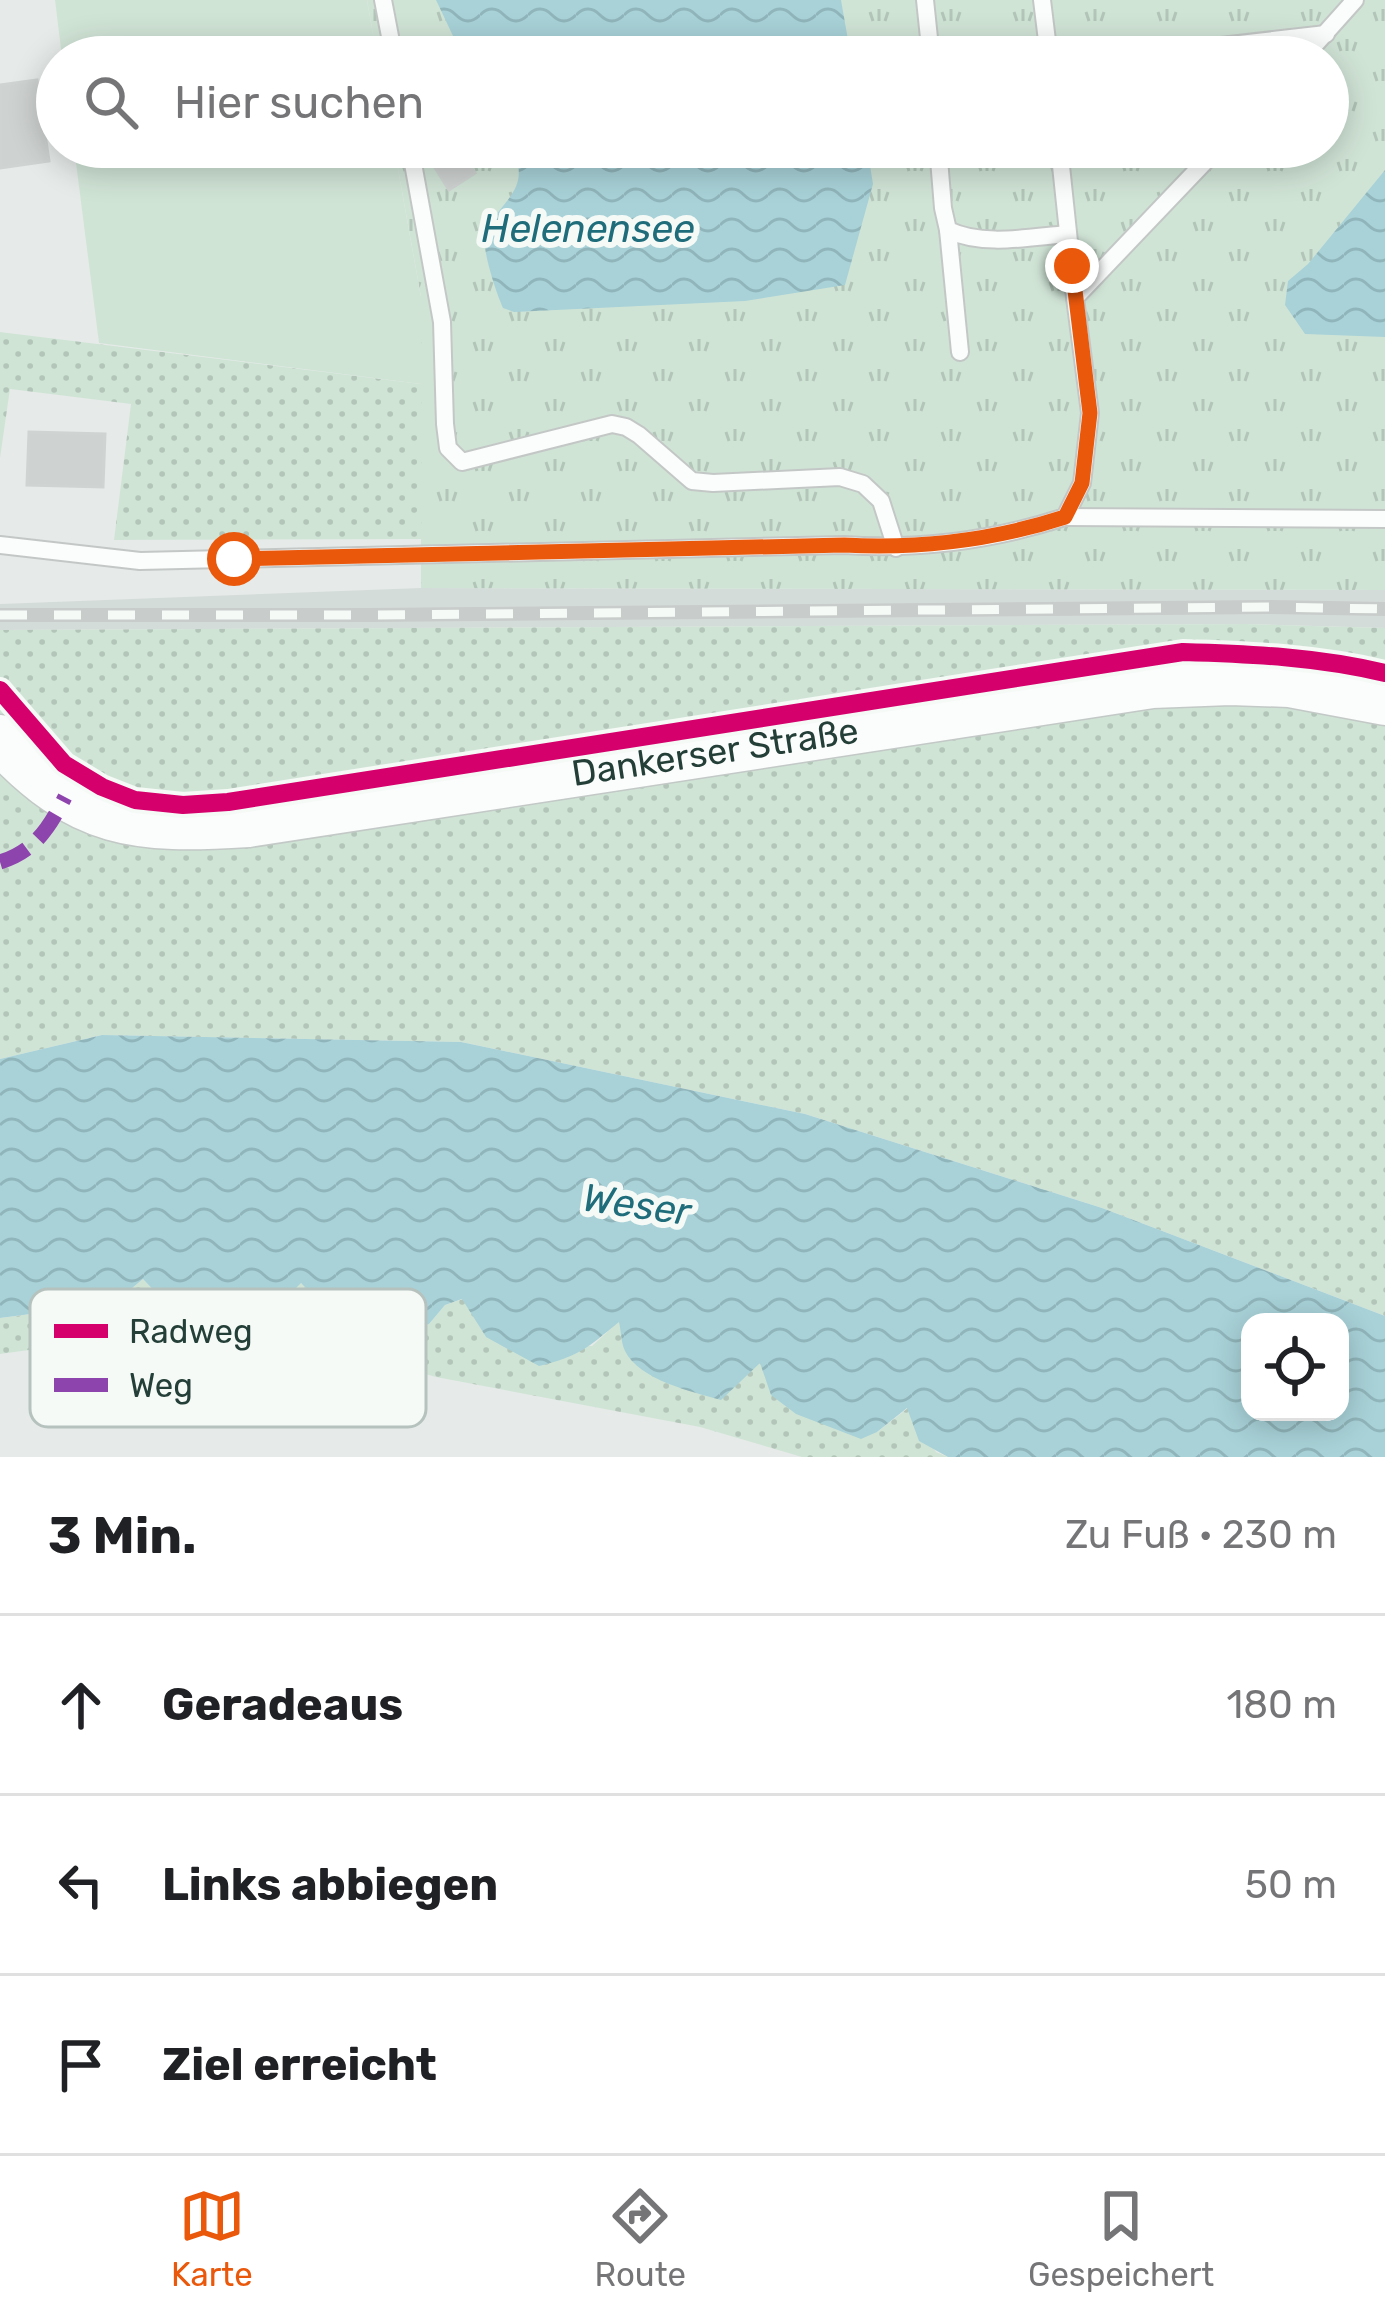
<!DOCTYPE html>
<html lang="de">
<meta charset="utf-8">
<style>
:root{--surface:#fff;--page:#f2f2f2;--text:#202124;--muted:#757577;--line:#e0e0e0;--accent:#ea580c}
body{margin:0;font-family:Rubik,sans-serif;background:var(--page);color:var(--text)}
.controls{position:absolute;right:36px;bottom:36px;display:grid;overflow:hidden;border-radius:24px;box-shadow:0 6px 30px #0003}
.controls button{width:108px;height:108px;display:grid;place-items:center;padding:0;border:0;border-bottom:3px solid var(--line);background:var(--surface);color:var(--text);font:60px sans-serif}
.stop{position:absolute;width:36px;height:36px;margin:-27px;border:9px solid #ea580c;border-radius:50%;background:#fff}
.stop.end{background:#ea580c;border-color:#fff;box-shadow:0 3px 12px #0008}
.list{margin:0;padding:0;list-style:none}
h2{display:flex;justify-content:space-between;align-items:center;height:156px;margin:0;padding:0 48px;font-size:51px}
h2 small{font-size:39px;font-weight:400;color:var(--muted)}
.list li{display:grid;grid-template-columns:78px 1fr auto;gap:36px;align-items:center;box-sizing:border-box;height:180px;padding:0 48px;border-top:3px solid var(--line)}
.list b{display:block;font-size:45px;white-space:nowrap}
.list em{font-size:39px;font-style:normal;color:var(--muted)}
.icon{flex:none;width:66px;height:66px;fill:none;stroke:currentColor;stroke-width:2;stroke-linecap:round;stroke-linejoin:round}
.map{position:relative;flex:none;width:1385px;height:1457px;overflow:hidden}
.search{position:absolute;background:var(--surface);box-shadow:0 6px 30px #0003;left:36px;right:36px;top:36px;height:132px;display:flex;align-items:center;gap:30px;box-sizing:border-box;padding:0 42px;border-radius:66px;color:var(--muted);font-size:45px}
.sheet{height:696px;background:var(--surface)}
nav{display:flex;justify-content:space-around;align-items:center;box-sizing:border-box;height:168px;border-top:3px solid var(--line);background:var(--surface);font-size:33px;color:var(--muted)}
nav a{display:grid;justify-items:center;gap:6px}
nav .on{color:var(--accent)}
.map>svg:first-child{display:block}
</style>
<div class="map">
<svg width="1385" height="1457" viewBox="0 0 1385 1457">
<defs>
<pattern id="grass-dots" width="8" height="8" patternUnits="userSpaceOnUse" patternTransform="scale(3)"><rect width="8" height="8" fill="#d0e4d6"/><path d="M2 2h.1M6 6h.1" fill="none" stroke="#b2c5b8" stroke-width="1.8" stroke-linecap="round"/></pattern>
<pattern id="park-tufts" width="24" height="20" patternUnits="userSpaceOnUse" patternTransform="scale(3)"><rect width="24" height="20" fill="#d0e4d6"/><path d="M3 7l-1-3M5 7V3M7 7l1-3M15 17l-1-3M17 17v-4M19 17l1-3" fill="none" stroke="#b2c5b8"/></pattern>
<pattern id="water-waves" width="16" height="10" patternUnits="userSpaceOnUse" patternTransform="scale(3)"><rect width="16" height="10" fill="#a8d2d8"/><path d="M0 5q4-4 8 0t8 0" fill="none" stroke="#90b5ba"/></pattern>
</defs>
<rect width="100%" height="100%" fill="#e6ebe9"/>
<path fill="#d4dcd9" d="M421,588l964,2v38l-138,-4 -1247,6v-26z"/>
<g fill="url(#grass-dots)">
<path d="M0,332l421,52v155l-307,1 17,-136 -121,-15 -10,69z"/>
<path d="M1247,624l138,4v688l-283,-108 -297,-94 -344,-72 -359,-7 -102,24v-429z"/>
<path d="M143,1279l16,17 142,-13 13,14 23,11 70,23 22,-7 16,-19 18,-6 23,38 106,9 27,-25 141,41 117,70 31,-24 28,44 12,5h-146l-102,-30 -264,-50 -108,-30 -178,2 -92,-3 -58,8v-36l114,-15z"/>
</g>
<path fill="url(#park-tufts)" d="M367,0h1018v590l-964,-2v-291l-27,-150h934v-90h-951z"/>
<g fill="#d0e4d6">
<path d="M55,0h312l10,57h-315z"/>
<path d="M74,147h320l27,150v87l-322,-41z"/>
</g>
<g fill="url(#water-waves)" fill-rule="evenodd">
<path d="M436,0h405l10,57h-388z"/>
<path d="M513,147h354l6,37 -28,101 -100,16 -231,11 -11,-4c-7,-16 -22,-60 -18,-76 1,-7 6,-11 10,-16 21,-26 31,-35 18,-69z"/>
<path d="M1385,170v167l-80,-3 -20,-29 3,-24 20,-17z"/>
<path d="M102,1035l359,7 344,72 297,94 283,108v141h-437l-29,-16 -12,-33 -30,24 -16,7 -65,-25 -25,-19 -11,-32 -39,37c-28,-8 -82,-20 -96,-49 -4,-8 -4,-21 -6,-29 -32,26 -39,34 -80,44l-53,-29 -24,-38 -17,6 -16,19 -22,7 -70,-23 -23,-11 -13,-14 -19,19 -93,9 -30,-15 -16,-17 -29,24 -114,15v-259zM1340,1322v90h-90v-90z"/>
</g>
<g fill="#ced2d0" stroke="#cfd4d2" stroke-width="3">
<path d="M37,80l12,81 -49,7v-83z"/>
<path d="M439,147h19l17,26 -26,17 -22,-35z"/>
<path d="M29,432l76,2 -2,53 -76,-2z"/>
</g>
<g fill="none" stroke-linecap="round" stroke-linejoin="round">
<defs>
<g id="lane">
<path d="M383,0l11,57"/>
<path d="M925,0l6,57"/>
<path d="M1042,0l7,57"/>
<path d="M1125,57l201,-23"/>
<path d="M1304,57l51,-57"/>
<path d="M410,147l32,175 3,102 3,24 14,14 150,-38 14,3 13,8 53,46 21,2 127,-6 23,7 18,17 15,47"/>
<path d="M938,147l5,61 5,22c36,17 81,7 120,4"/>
<path d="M1059,147l16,151"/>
<path d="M948,230l12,122"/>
<path d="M1065,517l320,2"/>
<path d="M0,545l140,16 704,-16c75,5 150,-5 221,-28l17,-34 8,-70 -15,-115 144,-151"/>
</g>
<g id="secondary">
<path id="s1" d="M0,739c80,87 136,91 248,84l904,-139 78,-3 59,2 96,18"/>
</g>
</defs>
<use href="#lane" stroke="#c3c8c6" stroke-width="20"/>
<use href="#secondary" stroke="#c2c9c6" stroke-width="51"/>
<use href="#lane" stroke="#fbfcfc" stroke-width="16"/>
<use href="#secondary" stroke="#fbfcfc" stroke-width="48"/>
<defs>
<path id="rail" d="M0,615h368l901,-8 116,2"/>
</defs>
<use href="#rail" stroke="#c8ccca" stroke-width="14"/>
<use href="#rail" stroke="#f5faf7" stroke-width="9" stroke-dasharray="27" stroke-linecap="butt"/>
<path stroke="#8e44ad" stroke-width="15" stroke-dasharray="30 15" stroke-linecap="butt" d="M0,862c35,-11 49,-34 65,-65"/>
<defs>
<path id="cycleway" d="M0,690l64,74 38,23 33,13 48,5 45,-3 955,-150c69,2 135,5 202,21"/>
</defs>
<use href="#cycleway" stroke="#f5faf7" stroke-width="26"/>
<use href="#cycleway" stroke="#d6006c" stroke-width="18"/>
</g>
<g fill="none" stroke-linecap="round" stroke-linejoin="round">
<path stroke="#ea580c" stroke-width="15" d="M234,559l610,-14c75,4 150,-5 221,-28l17,-34 8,-70 -18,-147"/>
</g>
<g text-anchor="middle" stroke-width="12" stroke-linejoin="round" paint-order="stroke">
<g font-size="36" fill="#243f37" stroke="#f5faf7">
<text dy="13" stroke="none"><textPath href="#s1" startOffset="747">Dankerser Straße</textPath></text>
</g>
<g font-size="39" font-style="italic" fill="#1f6c7a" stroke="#f5faf7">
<text x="588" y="242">Helenensee</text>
<text transform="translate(637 1204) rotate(8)" y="14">Weser</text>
</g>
</g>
<rect x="30" y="1289" width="396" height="138" rx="18" fill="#f5faf7" stroke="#b6c2bd" stroke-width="3"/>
<rect x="54" y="1324" width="54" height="14" fill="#d6006c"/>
<rect x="54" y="1378" width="54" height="14" fill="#8e44ad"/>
<g font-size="33" fill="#243f37">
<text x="129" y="1343">Radweg</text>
<text x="129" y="1397">Weg</text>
</g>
</svg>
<div class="controls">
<button><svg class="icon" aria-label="locate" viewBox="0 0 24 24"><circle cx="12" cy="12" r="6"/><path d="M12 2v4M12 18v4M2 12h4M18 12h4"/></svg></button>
</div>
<div class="stop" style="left:234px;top:559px"></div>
<div class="stop end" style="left:1072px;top:266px"></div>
<div class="search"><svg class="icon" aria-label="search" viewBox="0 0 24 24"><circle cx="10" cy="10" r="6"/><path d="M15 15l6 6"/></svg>Hier suchen</div>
</div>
<section class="sheet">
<h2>3 Min.<small>Zu Fuß · 230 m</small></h2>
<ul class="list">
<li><svg class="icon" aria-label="ahead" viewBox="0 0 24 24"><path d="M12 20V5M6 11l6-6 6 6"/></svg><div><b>Geradeaus</b></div><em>180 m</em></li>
<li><svg class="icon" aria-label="left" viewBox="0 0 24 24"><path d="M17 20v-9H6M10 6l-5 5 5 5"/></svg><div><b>Links abbiegen</b></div><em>50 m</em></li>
<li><svg class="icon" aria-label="arrive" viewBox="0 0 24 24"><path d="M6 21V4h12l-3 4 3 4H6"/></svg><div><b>Ziel erreicht</b></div></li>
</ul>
</section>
<nav>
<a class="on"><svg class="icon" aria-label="map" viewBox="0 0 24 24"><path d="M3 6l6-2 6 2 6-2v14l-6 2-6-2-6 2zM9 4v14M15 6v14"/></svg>Karte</a>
<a><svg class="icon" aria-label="directions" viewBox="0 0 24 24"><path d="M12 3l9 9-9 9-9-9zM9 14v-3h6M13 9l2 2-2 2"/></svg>Route</a>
<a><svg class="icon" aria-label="saved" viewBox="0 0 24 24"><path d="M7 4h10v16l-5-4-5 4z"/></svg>Gespeichert</a>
</nav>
